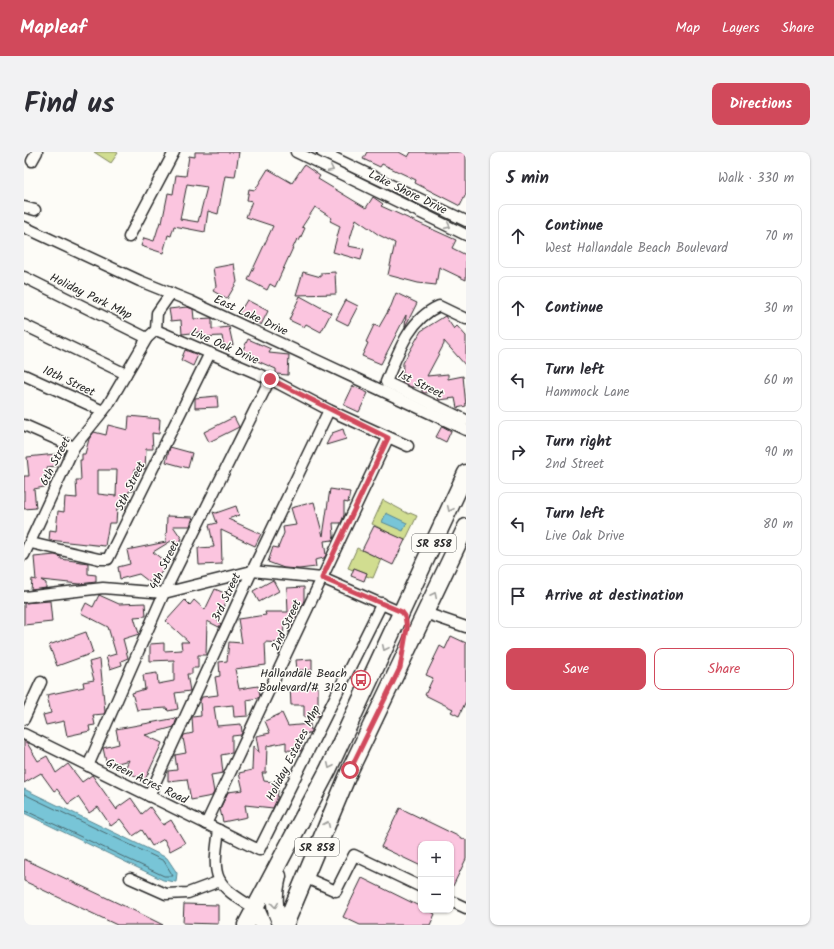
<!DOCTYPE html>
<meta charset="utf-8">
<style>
:root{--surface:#fff;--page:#f2f2f3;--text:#2b2b33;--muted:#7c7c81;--line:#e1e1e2;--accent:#d1495b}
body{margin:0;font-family:Kalam,sans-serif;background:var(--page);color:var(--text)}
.controls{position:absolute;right:12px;bottom:12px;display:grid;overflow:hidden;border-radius:8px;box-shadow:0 1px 3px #0004}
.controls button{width:36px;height:36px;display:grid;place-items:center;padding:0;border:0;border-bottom:1px solid var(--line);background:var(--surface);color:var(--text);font:20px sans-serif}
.stop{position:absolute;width:12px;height:12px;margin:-9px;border:3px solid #d1495b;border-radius:50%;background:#fff}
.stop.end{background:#d1495b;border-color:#fff;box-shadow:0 1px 4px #0008}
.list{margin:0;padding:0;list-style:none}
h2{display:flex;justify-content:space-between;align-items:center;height:52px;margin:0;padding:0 16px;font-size:17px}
h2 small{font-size:13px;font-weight:400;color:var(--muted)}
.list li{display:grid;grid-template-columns:26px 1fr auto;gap:12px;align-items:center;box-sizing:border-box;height:64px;margin:0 8px 8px;padding:0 8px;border:1px solid var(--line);border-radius:8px}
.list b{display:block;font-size:15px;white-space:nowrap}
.list p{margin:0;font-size:13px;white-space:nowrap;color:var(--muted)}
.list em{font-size:13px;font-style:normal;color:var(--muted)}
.actions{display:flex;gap:8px;padding:12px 16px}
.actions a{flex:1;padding:9px 0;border:1px solid var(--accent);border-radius:8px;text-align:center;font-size:14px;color:var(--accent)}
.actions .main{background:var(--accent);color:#fff}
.icon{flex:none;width:22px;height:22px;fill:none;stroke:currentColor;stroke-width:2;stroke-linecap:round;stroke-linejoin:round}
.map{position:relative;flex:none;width:442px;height:773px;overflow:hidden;border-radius:8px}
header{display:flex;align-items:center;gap:24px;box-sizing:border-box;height:56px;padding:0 20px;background:var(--accent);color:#fff}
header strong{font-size:19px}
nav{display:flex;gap:22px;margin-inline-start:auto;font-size:14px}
.intro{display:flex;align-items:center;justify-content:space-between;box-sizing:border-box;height:96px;padding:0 24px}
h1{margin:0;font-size:28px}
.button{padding:10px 18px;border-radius:8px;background:var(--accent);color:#fff;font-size:14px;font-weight:700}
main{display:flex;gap:24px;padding:0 24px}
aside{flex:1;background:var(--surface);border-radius:8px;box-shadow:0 1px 3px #0004}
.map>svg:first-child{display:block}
</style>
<header>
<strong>Mapleaf</strong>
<nav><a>Map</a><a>Layers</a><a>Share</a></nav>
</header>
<div class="intro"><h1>Find us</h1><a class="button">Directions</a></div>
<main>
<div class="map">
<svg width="442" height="773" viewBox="0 0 442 773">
<rect width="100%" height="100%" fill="#fdfcf7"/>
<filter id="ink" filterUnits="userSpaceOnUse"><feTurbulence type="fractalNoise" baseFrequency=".025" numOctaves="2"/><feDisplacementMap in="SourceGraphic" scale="8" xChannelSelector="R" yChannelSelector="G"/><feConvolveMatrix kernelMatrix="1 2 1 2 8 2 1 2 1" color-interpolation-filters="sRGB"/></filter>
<g filter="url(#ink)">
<g fill="#d1dd90" stroke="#7e845e">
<path d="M70,0h22l2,1 -7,10z"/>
<path d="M359,348l26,14 1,-1 7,3 -12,25 -33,-17z"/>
<path d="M333,396l24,11 -8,19 -7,-2 1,-3 -13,-5 -1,2 -5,-2z"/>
</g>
<g fill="#78c5d7" stroke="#598792">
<path d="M362,361l21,10 -4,8 -21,-9z"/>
<path d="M0,637l143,69 10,15 -1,9 -13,-2 -139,-67z"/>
</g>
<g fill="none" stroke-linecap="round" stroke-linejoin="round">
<path stroke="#4a6970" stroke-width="1" d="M0,642l140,67 9,15h-9l-140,-66"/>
</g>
<g fill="#fbc5df" stroke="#2b2b2b" fill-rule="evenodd">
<path d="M171,0h44l-4,25 -10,-1 -7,38 -10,-3 -3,21 -31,-6 -3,10 -3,-1 -5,18 -22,-7 3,-8 10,3 6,-19 2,1 6,-30 5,1 3,-19 10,1 3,-20 6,1zM163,32l20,3 -9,35 -18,-3z"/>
<path d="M343,0h32l9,5 3,-5h55v42l-6,12 -45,-23 1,-3 -34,-16 -2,3 -17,-8z"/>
<path d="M280,13l16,11 -2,3 48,29 7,-11 10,7 -2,2 75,34 -4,8 14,7v25l-27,-13 -3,18 -18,-2 -30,-8 7,-32 -16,-8 -23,-16 -8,27 16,3 -3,11 -28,-8 7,-26 -10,-5 2,-3 -17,-11 -13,20 3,1 -6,13 -2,-2 -22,48 -5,-3 -3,6 -19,-10 25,-54 -27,-9 6,-16 -5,-1 2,-11 6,1 13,-21 24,14z"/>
<path d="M210,112l3,18 -10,17 -14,-8 3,-5 -3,-18z"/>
<path d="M279,120l18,5v-4l14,-1 1,22 -40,1z"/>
<path d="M372,141l21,10 -12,24 1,-12 -25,49 -19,-8 6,-13 -2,-1 8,-17 5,2 12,-21z"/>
<path d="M276,144l31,17 -10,19 -15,-8 -2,3 -15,-7z"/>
<path d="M223,148l21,11 -7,14 -22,-12z"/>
<path d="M322,148l12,6 -10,19 -12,-6z"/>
<path d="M163,155l6,2 1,10 18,-1v11l17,-2 4,18 -9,2 -2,-11 -21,1v-5l-19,2 -1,-14 -10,1 -2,-12z"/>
<path d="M421,164l9,13 3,-3 9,10v30l-22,-25v3l-17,32 21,-2v5l15,-3 3,30 -9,2 -2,-10 -16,2 -2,-8 -13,1 -2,-1v-5h-11l-9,-5 1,-19 18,-32z"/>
<path d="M224,187l23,10 -2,4 20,2 -1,20 -12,-1v-5l-35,-15z"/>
<path d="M161,198l13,5 -5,11 -12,-6z"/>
<path d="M329,234l15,7 -9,19 -15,-7z"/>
<path d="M193,244l1,11 -23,1v-10z"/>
<path d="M105,264l31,3 -1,15 -7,-1 1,16h-7l-1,20h-10l-2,22h-4l-4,18 -8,-1 -1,15h-7l-4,23 -56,-6 1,-10 6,1 2,-20 6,1 1,-15 12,1 -1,-18h5l-1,-20h2v-6h3l4,-15 5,-7 12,3 2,-10 20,5zM74,318h19l-1,26 -18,-2z"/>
<path d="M210,265l5,10 -30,15 -5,-10z"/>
<path d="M418,274l9,5 -5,11 -10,-5z"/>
<path d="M319,277l3,10 -20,6 6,-12z"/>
<path d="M146,295l22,6 -4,15 -22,-6z"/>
<path d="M32,302l1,12 -10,1 2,19 -15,3 2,19 -12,1v-33h5l-2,-19z"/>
<path d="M306,337l20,3 -2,11 -4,-1v13l-3,8h-8l1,13 -1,4 -9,1 2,14 -2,3 -9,2 1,7 -17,2 -15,-1 -16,-6 5,-15 5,1 6,-15 -1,-6 13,-2 -5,-17 23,-6 9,34z"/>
<path d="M212,354l3,9 -11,4 33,15 -6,12 -34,-16 1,34 -23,1 -1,-17 16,-1 -5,-22 8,-2 -4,-11 3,1z"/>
<path d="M143,364l26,1 -3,9h-17l9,13 -8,6 -3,-4 -18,11 15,12 -16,20 -13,-10 -19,5 -2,-12 12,-3 -3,-14 39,-8z"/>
<path d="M350,374l31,14 -12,25 -31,-15z"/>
<path d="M31,403l6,2v2l27,4v11l8,1v7l-17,2 -38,-4 5,3v5l-15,2 1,-11 4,1 -2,-23z"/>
<path d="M330,416l13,5 -3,8 -13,-5z"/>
<path d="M249,428l6,11 -20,11 -6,-11z"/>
<path d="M280,435v13l-2,6h-5v10l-8,17v-10h-5l-1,20 -18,-1 1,23 -31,4 4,20 19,-3 2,9 -2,3 -11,2 1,16 -14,1 -1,-12 -19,2 3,19 24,-2 1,8 -1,3 -9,1v17l-11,2 2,18 -12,2 3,17 -2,4 -21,4 -4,-21 -19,2v-10l9,-1 -2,-15 11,-2 -3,-15 1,-3 9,-2 -1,-16 9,-1 -1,-15 2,-4 16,-2 -3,-18 5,-1 -1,-14 8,-1 2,-19 13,1 -4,-24 28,-4 -1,-3h23l-1,-24z"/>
<path d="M191,437l14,6 -12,25 4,4 -2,3 -12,-6 -1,34h-8v13h-6v6h-5l3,17 -15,2 3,16 -10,2 -1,-3 -30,2 -5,-17 13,-4 -2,-14 14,-2 1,11 16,-3v-21l-24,1v-17l14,-1v8l18,-1 -1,-8h8l-23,-21 19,-21 5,5 4,-5 11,10z"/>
<path d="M75,443l20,9 26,-1 1,13 -12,1 5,17 -16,5 5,19 -7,3 1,4 -12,4 -4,-12 10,-3 -8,-27 -27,-14 5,-10 7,4z"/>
<path d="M26,449l2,21 -28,3v-22z"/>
<path d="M62,480l7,21 -36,13 -8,-21z"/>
<path d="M427,484l15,7v58l-7,15 -8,-4 2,-3 -28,-14 8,-17 -7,-3 14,-29 5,3z"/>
<path d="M76,507l5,53 -1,2 -11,1 2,10 -6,1 1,5 -23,5 -3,-15 -18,4 -3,-10 8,-2 -4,-18 37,-8 -1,-5 11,-2 -5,-18z"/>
<path d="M288,507v11h-15l-1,-10z"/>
<path d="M266,534l28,1v30h-14v-12h-13z"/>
<path d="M258,561l6,13 22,-2 1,7 -1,2 -7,1 -2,17 -15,-1v-8l-19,4 -1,27h-4l2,8 15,2 -2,16 -4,9 -28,-3 2,12 -24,5 -3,-13 8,-17 15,-2 -4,-17 13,-3 1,-24 6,7 -3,-17 14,-3 -5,-12z"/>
<path d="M153,566l-3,9 -29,8 17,8 -17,37 -21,-9 5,-11 -22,6 -4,-18 16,-4 -3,-15z"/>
<path d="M0,589l3,2 11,18 9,-5 9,17 12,-9 14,18 10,-7 25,35v-2l14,-10 11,16 8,-7 13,18 8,-5 14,23 -15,8 -6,-12 -12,7 -10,-16 -9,6 -13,-17 -9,7 -13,-19 -9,6 -11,-16 -10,7 -11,-15 -3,2 -13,-18 -17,10z"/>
<path d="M376,656l66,32v19l-15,31v-46h-30v22l-40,-19z"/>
<path d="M0,707l115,54 24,12h-46l-93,-44z"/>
<path d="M338,726l59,29v3h7l7,4 -5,11h-70l-17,-8z"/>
<path d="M160,752l34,1v19l-35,-1z"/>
</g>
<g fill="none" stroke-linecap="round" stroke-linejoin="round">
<defs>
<g id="street">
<path d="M272,0l170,83"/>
<path d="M298,0l144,69"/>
<path d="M8,9l5,-9"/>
<path d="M0,55l11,3"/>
<path d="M0,75l116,54 50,20 276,129"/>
<path d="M105,85l45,-85"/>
<path d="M0,125l123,61"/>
<path d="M442,167l-27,-13c-30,13 -41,47 -53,76l80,38"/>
<path d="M0,173l102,49"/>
<path d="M132,178l1,-17 14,-20"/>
<path d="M0,223l79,36"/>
<path d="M0,273l50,22"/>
<path d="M7,391l68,16h9l102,-206"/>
<path d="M0,403l50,-108 34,-42 39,-67 9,-8 114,49 59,31 79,36"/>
<path d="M0,445l79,-9 61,5 88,-22 70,7 80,35"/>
<path d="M401,461l41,14"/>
<path d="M0,567l17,-37"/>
<path d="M0,582l235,116 123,-247"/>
<path d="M64,614l76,-173 106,-214"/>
<path d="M125,644l103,-225 77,-161"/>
<path d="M182,672l182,-386"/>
<path d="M195,678c-7,48 -6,54 37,79"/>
<path d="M280,725l32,14 18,-36 67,32"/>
<path d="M106,726l36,16 22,-1 32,-12"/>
<path d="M427,749l15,7"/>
</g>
<g id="primary">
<path d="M254,724c-4,17 -6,33 4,49"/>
<path d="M232,757l7,16"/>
<path d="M222,773l82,-155 138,-297"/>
<path d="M261,773l65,-155 116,-243"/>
</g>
</defs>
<use href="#street" stroke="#2b2b2b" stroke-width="13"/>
<use href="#primary" stroke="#2b2b2b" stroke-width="19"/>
<use href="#street" stroke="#fdfcf7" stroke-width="10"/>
<use href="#primary" stroke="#fdfcf7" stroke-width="16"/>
</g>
<defs><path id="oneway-chevron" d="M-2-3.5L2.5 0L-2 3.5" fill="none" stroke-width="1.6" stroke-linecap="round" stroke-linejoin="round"/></defs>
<g stroke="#9e9e9b">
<use href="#oneway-chevron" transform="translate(307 17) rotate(26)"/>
<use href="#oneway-chevron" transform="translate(424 74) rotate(26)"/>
<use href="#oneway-chevron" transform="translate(426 357) rotate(115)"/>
<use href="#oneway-chevron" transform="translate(410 443) rotate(-64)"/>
<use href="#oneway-chevron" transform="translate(361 496) rotate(115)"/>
<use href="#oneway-chevron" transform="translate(306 614) rotate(115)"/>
<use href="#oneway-chevron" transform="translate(303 672) rotate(-66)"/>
<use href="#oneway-chevron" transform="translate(251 753) rotate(84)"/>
</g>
</g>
<g fill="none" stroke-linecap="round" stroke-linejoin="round" filter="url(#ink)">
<path stroke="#d1495b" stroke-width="5" d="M246,227l118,59 -66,140 80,34 3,4 2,12 -7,40 -50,102"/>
</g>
<defs>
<symbol id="bus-ring" viewBox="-11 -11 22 22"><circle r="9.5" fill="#fdfcf7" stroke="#d1495b" stroke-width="1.5"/><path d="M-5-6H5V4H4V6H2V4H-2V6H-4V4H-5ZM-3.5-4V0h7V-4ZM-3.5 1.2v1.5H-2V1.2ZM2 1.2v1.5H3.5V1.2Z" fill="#d1495b"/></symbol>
</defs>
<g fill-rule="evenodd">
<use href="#bus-ring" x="326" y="517" width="22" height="22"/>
</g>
<g text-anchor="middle" stroke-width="3" stroke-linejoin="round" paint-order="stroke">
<g fill="#fdfcf7" stroke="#6a6a68" stroke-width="1">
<rect x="388" y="382" width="44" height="18" rx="3"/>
<rect x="271" y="686" width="44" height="18" rx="3"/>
</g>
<g font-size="11" font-weight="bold" fill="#2b2b2b">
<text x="410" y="395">SR 858</text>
<text x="293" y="699">SR 858</text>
</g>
<g font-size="12" fill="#2b2b2b" stroke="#fdfcf7">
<text transform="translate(384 40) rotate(26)" y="4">Lake Shore Drive</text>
<text transform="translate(67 144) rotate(26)" y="4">Holiday Park Mhp</text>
<text transform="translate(227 163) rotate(25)" y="4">East Lake Drive</text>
<text transform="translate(201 194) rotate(24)" y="4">Live Oak Drive</text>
<text transform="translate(45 229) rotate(25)" y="4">10th Street</text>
<text transform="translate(397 232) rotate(26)" y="4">1st Street</text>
<text transform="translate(31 309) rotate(-63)" y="4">6th Street</text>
<text transform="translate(106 334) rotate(-64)" y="4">5th Street</text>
<text transform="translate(140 413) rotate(-64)" y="4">4th Street</text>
<text transform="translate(202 445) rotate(-65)" y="4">3rd Street</text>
<text transform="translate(262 473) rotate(-65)" y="4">2nd Street</text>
<text transform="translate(269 601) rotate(-63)" y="4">Holiday Estates Mhp</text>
<text transform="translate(123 629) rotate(26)" y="4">Green Acres Road</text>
</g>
<g font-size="12" fill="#2b2b2b" stroke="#fdfcf7" text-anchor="end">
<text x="323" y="525">Hallandale Beach<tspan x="323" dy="14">Boulevard/# 3120</tspan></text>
</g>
</g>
</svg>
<div class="controls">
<button>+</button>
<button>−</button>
</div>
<div class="stop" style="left:326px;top:618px"></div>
<div class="stop end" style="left:246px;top:227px"></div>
</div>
<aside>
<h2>5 min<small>Walk · 330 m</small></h2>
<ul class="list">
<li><svg class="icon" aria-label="ahead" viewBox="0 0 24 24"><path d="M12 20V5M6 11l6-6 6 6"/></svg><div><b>Continue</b><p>West Hallandale Beach Boulevard</p></div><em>70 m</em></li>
<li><svg class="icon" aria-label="ahead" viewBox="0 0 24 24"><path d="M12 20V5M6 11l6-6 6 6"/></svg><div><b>Continue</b></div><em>30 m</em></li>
<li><svg class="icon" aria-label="left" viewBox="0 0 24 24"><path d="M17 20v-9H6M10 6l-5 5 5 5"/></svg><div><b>Turn left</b><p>Hammock Lane</p></div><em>60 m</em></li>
<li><svg class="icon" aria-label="right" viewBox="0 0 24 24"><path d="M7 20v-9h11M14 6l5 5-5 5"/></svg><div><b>Turn right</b><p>2nd Street</p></div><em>90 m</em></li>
<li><svg class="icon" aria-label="left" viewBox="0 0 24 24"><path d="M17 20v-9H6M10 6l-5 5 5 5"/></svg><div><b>Turn left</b><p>Live Oak Drive</p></div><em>80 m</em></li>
<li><svg class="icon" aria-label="arrive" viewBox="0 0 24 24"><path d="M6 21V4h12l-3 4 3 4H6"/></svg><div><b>Arrive at destination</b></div></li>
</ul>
<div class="actions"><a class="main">Save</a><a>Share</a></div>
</aside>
</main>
